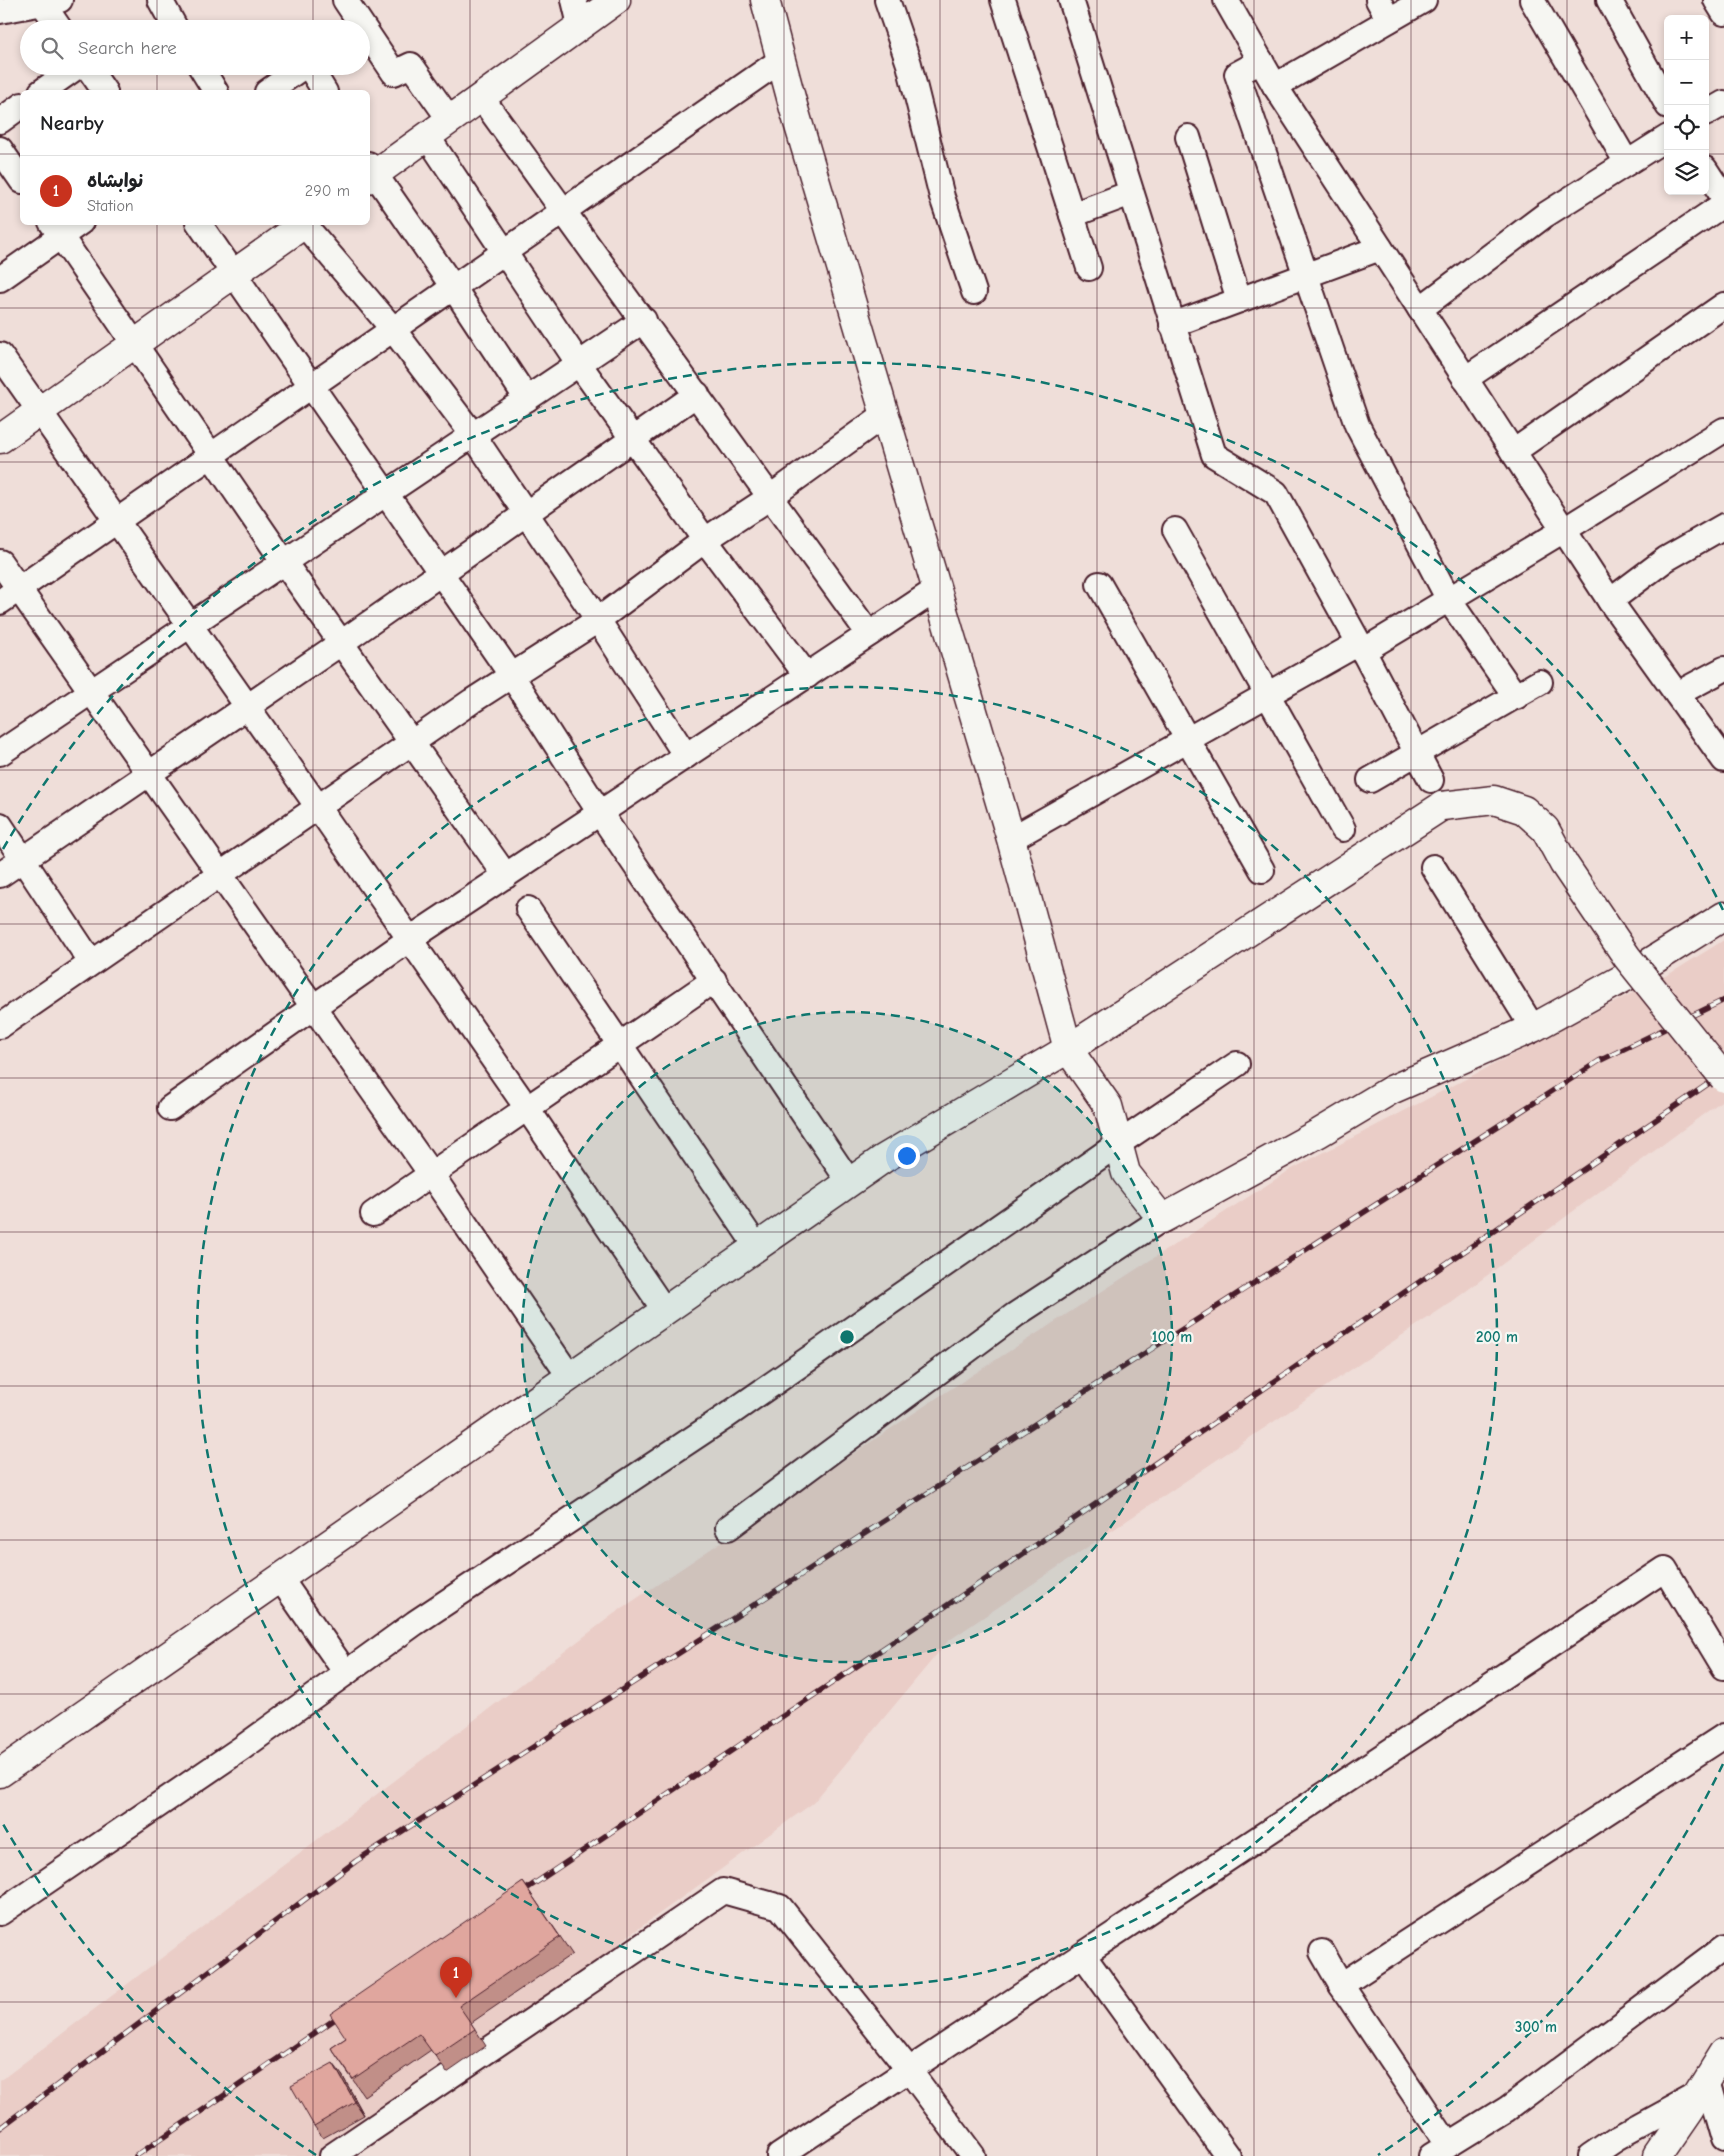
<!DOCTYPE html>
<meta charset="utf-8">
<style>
:root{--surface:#fff;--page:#f6f6f6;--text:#202124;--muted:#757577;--line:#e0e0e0;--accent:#c8321e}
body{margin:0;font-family:"Comic Neue","Playpen Sans Arabic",sans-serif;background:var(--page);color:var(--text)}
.controls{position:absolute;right:15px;top:15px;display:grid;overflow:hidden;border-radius:8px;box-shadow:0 2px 8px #0003}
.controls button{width:45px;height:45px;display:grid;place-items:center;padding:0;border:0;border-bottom:1px solid var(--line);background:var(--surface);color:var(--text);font:25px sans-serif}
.you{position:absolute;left:906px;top:1155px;width:18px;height:18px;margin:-12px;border:4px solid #fff;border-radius:50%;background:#1a73e8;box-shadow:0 0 0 8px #1a73e833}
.badge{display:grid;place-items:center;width:32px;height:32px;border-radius:50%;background:var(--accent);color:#fff;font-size:16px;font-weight:700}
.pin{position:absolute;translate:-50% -41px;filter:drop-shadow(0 1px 2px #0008)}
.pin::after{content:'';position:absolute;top:26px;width:18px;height:15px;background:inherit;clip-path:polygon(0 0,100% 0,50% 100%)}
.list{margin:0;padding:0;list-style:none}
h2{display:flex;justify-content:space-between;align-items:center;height:65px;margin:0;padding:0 20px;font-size:21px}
h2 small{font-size:16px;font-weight:400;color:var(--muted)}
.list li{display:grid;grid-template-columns:32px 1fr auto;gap:15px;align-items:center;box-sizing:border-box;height:70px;padding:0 20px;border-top:1px solid var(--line)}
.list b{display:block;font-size:19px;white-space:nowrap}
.list p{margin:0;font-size:16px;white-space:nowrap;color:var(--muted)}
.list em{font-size:16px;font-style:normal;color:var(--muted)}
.icon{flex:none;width:28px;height:28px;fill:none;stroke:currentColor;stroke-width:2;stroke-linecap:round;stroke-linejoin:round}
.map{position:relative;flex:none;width:1724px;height:2156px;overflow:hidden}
.search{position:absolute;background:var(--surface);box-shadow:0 2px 8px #0003;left:20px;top:20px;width:350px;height:55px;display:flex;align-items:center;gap:12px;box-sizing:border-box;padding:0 18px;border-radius:28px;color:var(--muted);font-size:19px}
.panel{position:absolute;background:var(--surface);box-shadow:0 2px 8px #0003;left:20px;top:90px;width:350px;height:135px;border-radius:8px}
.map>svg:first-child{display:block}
</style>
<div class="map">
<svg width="1724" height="2156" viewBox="0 0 1724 2156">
<rect width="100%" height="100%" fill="#efded9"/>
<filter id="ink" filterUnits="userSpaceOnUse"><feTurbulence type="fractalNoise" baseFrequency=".02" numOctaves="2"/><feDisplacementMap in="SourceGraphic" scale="10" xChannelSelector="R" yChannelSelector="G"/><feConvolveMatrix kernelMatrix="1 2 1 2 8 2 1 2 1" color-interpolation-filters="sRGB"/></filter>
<g filter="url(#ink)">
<path fill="#eacdc7" d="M1724,940v159l-274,204 -502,338 -135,162 -182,131 -142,112 -47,33 -124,77h-318v-75l615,-468 314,-210 361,-233 381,-197z"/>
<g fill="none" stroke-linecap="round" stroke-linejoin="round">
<defs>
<g id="minor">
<path d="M42,0l1,4 17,25"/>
<path d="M160,0l16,29"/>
<path d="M345,0l49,73 17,-8 39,55"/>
<path d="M574,0l6,25"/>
<path d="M887,0l22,64 33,133 32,95"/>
<path d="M1003,0l86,268"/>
<path d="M1071,0l143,455 62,38 83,150 72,137"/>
<path d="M1226,0l49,86 335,515 114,159"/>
<path d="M1378,0l11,20"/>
<path d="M1532,0l95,163"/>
<path d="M1609,0l59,106"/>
<path d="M1716,0l8,13"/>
<path d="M0,11l60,-11"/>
<path d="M1261,61l-24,13 120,351 92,175 67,97"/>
<path d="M87,66l18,26"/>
<path d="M200,66l16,26"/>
<path d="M309,66l16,26"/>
<path d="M1275,86l149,-86"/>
<path d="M41,92l37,-26"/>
<path d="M267,92l37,-26"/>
<path d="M481,97l388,537"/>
<path d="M1705,114l19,-11"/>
<path d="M0,121l22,-16"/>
<path d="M427,136l152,228 126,176 102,136"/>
<path d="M1188,137l51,163"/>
<path d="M0,149l22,32"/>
<path d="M368,164l85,123 74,112"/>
<path d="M1705,169l19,29"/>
<path d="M1072,215l59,-22"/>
<path d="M51,222l233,340 222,314"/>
<path d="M198,222l314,454 88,137 250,370"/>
<path d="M302,222l90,106 81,107 125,185 88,136"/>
<path d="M0,279l81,-57"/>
<path d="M1420,309l125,-94 123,-78"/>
<path d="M1172,325l208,-77"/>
<path d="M0,355l318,452 209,301 138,203"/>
<path d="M1465,379l259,-175"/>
<path d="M1513,452l211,-147"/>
<path d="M1175,530l168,299"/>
<path d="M0,562l431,612 139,203"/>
<path d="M1099,584l163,286"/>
<path d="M1610,601l56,-42 58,-33"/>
<path d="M0,602c260,-181 520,-362 781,-542"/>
<path d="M1363,651l201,-121 160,-100"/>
<path d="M1677,694l47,-25"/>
<path d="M0,753l644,-433"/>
<path d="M1370,780l170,-98"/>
<path d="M0,825l91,137"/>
<path d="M1011,839l348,-196"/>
<path d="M1433,867l100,161"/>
<path d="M0,875l341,-232 356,-249"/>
<path d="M528,909l229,338"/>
<path d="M0,1026l472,-325 126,-81 107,-80 64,-42 115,-83"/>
<path d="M170,1108l240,-169 527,-350"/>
<path d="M373,1214l341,-234"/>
<path d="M728,1528l287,-213 147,-96"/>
<path d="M280,1578l66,95"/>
<path d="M0,1913l242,-165 173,-125 310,-206 393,-273 119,-80"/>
<path d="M1322,1952l19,33 107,160"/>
<path d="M1083,1955l145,201"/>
<path d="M1341,1985l383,-249"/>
<path d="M1707,2080l17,59"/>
<path d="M332,2156l391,-265 57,16 129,163 64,86"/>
<path d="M779,2156l886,-587 59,98"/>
<path d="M1431,2156l76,-47 217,-162"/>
<path d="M1591,2156l25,-17 84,-46"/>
</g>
<g id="tertiary">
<path d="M765,0l29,109 217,730 57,210 40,57 18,67 36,46 157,-86 72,-43 142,-62 100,-55 91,-57"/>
<path d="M368,179l248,-179"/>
<path d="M0,439l307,-217"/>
<path d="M0,1773l883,-614 185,-110 374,-243"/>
</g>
<path id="secondary" d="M1657,2156l31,-45 36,-58"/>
</defs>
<use href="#minor" stroke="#4a1f2b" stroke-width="28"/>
<use href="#tertiary" stroke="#4a1f2b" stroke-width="31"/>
<use href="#secondary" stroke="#4a1f2b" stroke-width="31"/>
<use href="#minor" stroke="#f6f6f2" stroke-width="24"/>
<use href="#tertiary" stroke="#f6f6f2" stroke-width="28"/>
<use href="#secondary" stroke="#f6f6f2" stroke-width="28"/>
<defs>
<g id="rail">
<path d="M516,1896l482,-325 726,-498"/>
<path d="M0,2128l356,-267 1243,-800 125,-61"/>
<path d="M136,2156l208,-143"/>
</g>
</defs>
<use href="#rail" stroke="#4a1f2b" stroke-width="5.5"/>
<use href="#rail" stroke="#f6f6f2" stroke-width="4" stroke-dasharray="11" stroke-linecap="butt"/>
<defs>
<path id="tertiary-bridge" d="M1442,806l52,-6 30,10 21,19 19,35 63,93 97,121"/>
</defs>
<use href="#tertiary-bridge" stroke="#4a1f2b" stroke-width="31" stroke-linecap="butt"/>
<use href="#tertiary-bridge" stroke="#f6f6f2" stroke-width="28"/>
</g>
<g fill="#c18f88" stroke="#4a1f2b">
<path d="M523,1882l49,72 -101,69 15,23 -39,27 -16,-23 -67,46 -33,-48 15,-10z"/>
<path d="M342,2075l22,40 -41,23 -9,-12z"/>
</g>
<path fill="#9d746f" stroke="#4a1f2b" d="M333,2063l9,12 22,40 -9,-13z"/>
<g fill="#e0a69e" stroke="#4a1f2b">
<path d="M523,1882l37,55 -101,69 16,23 -40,27 -16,-22 -66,45 -22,-31 15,-10 -16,-24z"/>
<path d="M333,2063l22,39 -41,24 -23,-40z"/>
</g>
</g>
<path fill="none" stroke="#4a1f2b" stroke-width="1" stroke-opacity="0.55" d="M157,0v29M313,0v29M470,0v2156M627,0v2156M784,0v2156M940,0v2156M1097,0v2156M1254,0v2156M1411,0v2156M1567,0v2156M157,66v26M313,66v26M0,154h22M368,154h1300M1705,154h19M157,222v1934M313,222v1934M0,308h1724M0,462h1724M0,616h1724M0,770h1724M0,924h1724M0,1078h1724M0,1232h1724M0,1386h1724M0,1540h1724M0,1694h1724M0,1848h1724M0,2002h1724"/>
<circle cx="847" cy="1337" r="325" fill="#0f766e" fill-opacity=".12"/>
<g fill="none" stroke="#0f766e" stroke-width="2.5" stroke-dasharray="9 6">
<circle cx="847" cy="1337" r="325"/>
<circle cx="847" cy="1337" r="650"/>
<path d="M1723 1764A975 975 0 0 1 1378 2155M316 2155A975 975 0 0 1 3 1824M3 849A975 975 0 0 1 1723 910"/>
</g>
<circle cx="847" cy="1337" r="8" fill="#0f766e" stroke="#f6f6f2" stroke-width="2.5"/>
<g font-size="15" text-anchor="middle" font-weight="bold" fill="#0f766e" stroke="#f6f6f2" stroke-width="4.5" stroke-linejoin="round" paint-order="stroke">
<text x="1172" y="1342">100 m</text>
<text x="1497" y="1342">200 m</text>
<text x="1536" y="2032">300 m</text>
</g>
</svg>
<div class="controls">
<button>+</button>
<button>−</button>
<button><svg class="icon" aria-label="locate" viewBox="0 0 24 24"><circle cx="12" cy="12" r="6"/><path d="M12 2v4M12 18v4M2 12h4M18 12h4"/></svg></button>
<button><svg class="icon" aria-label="layers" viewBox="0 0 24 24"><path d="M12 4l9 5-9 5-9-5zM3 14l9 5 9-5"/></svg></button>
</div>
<div class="you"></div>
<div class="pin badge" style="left:456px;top:1998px">1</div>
<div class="search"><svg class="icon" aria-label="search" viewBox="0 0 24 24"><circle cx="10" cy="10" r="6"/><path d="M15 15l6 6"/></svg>Search here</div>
<section class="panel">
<h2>Nearby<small></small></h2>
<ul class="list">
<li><span class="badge">1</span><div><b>نوابشاہ</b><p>Station</p></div><em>290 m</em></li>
</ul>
</section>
</div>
